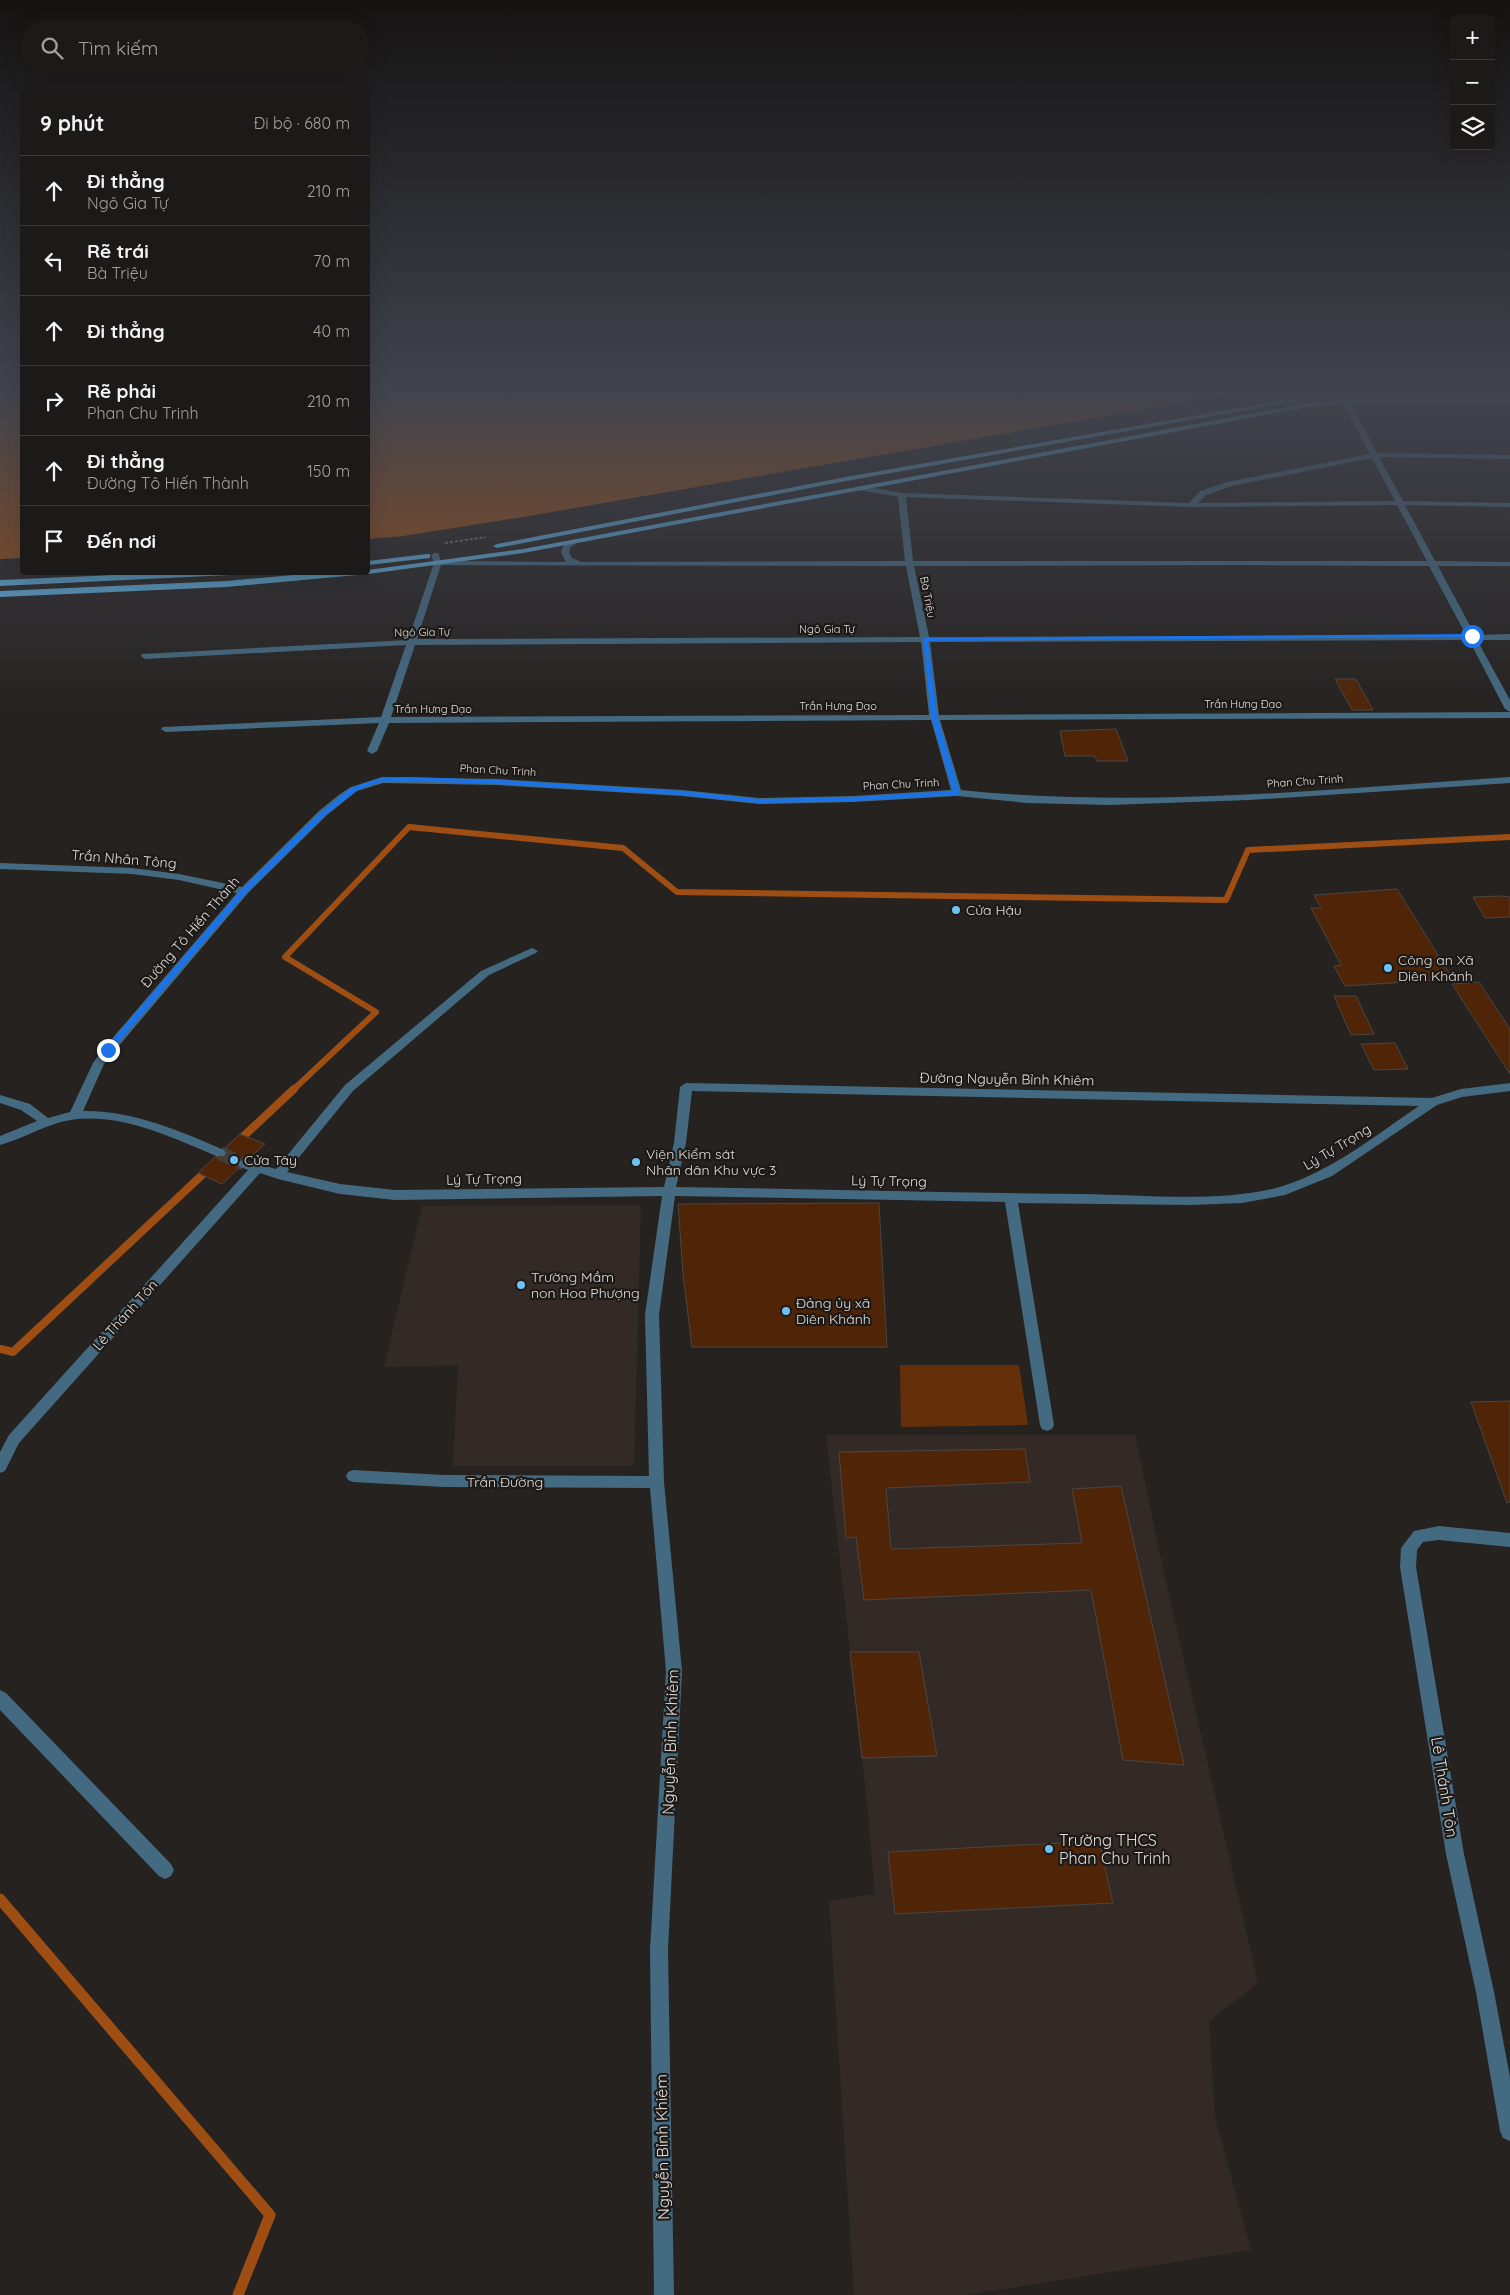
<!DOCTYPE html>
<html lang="vi">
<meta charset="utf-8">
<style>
:root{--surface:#1c1a18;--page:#292725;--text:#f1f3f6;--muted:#a0a1a2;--line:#3a3837}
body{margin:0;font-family:Quicksand,sans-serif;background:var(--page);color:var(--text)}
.controls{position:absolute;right:15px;top:15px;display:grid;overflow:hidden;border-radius:5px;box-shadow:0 5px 20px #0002}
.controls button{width:45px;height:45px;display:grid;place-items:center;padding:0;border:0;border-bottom:1px solid var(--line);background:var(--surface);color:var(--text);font:25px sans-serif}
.stop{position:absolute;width:15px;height:15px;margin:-11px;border:4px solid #1a73e8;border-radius:50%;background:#fff}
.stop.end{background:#1a73e8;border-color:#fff;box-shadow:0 1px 5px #0008}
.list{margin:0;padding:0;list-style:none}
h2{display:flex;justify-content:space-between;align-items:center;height:65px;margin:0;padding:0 20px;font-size:21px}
h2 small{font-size:16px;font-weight:400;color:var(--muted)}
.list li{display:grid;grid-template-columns:32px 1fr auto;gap:15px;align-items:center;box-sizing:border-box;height:70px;padding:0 20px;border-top:1px solid var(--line)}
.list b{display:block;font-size:19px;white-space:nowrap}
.list p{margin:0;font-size:16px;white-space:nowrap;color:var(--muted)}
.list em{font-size:16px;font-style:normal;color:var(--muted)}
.icon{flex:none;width:28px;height:28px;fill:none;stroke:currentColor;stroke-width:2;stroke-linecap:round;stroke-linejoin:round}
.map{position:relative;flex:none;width:1510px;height:2295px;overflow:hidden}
.search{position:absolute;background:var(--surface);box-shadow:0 5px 20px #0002;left:20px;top:20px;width:350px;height:55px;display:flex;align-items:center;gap:12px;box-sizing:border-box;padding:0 18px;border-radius:28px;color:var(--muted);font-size:19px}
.panel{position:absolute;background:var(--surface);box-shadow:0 5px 20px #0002;left:20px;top:90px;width:350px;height:485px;border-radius:5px}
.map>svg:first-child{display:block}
</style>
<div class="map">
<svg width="1510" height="2295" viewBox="0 0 1510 2295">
<rect width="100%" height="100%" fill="#262220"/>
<g fill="#332a25">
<path d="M641,1205l-7,261h-181l5,-101 -74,2 38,-161z"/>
<path d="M826,1435h309l29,138 94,410 -49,38 6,96 36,133 -286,45h-111l-25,-394 46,-7 -8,-91z"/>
</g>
<path fill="#653009" d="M900,1365h119l9,60 -127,2z"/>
<g fill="#9e4e12">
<path d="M0,392h22v166l-22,1z"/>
<path d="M368,392h876l-721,125 -120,19 -35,3z"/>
</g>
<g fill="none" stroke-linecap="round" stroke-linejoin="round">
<path stroke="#9e4e12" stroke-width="6" d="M293,1090l83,-78 -91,-55 124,-130 214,21 54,44 549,8 22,-50 262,-13"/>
<path stroke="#9e4e12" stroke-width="8" d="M0,1349l13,3 281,-263"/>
<path stroke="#9e4e12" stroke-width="11" d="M0,1899l270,316 -32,80"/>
</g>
<g fill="#502507" stroke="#4a4644">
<path d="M1335,679h21l17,31h-21z"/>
<path d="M1116,729l12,32h-31l-2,-5h-30l-5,-25z"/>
<path d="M1397,889l56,90 -108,7 -11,-20 7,-1 -30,-57h10l-7,-13z"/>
<path d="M1501,896l9,1v20l-25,1 -12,-21z"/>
<path d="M1479,982l31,47v45l-58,-90z"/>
<path d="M1334,996h22l18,38 -23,1z"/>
<path d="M1395,1043l13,26 -34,1 -13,-26z"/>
<path d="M240,1134l25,10 -17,15 -10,1 -2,5 3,3 -17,16 -24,-11 17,-16h11l2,-5 -3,-4z"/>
<path d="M879,1203l8,144h-195l-9,-73 -5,-70z"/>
<path d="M1510,1401v101l-3,1 -36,-101z"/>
<path d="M1025,1449l5,33 -144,6 5,61 191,-6 -10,-54 49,-3 63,279 -61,-5 -32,-170 -227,10 -8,-63 -10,1 -7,-86z"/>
<path d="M850,1652h69l18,104 -75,2z"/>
<path d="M1099,1841l14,62 -218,11 -7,-62z"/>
</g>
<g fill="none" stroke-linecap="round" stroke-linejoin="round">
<path stroke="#423e3c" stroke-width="14" stroke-dasharray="14 7" stroke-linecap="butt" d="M220,1153l24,11"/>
<path stroke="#75716f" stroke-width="2" stroke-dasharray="3 2" stroke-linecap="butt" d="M445,543l41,-6"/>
<g fill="#446a81" fill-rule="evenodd">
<path d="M1345,398l4,2 28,53 133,2v4l-131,-2 24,44 107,2v4l-105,-2 30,56 75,1v4h-72l37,69 35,-1v6h-33l33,60v12l-5,-3 -36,-69 -539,2 9,73 571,-3v6l-570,2 21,70c183,19 367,-1 549,-13v6l-261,17 -140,5 -82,-2 -70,-7 -103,6 -95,2 -77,-8 -185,-11 -114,-2 -26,8 -30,24 -79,78 -136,161 -8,10 -21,47c49,-1 97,20 141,39l2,3 -2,3h-8c-47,-20 -103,-47 -155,-34 -21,6 -40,17 -61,23v-9l37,-15 -16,-11 -21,-7v-8l30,9 18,14 22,-6 23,-49 11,-15 133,-155 -58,-13 -47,-6 -132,-5v-6l132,5 47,6 63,13 77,-76 21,-17 11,-7 31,-10 115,2 185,11 77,8 95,-2 97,-6 -20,-70 -542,3 -12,28 -5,3 -5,-3 12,-28 -213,9 -5,-3 2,-2 218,-10 25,-72 -261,14 -4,-3 1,-2 266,-14 26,-77 -3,-8 4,-2h3l3,8 125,1 -5,-10 3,-8 11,-5 4,2 -8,6 -2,5 3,6 9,4 324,-1 -7,-64 -39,-7v-4h3l40,7 287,10 11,-12 27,-9 143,-28 -29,-54zM1372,458l23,43 -197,2 8,-8 26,-9zM906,497l285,10 206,-2 30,56h-514zM441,565l465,1 14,71 -503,2zM1242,565l187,1 37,69 -537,2 -15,-71zM921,642l8,73 -538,2 24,-72z"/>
<path d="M532,948l6,3 -2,2 -47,22 -136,116 -66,81 53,12 55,6 269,-3 10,-44 6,-56 6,-4 746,15 29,-9 49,-6v8l-48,6 -25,8 -105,71 -47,19 -43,8 -52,2 -172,-2 36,222 -2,4 -5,2 -5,-2 -2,-4 -35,-223 -330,-6 -16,119 5,167 18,189 -14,279 6,345h-20l-4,-345 16,-279 -16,-183 -206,-1 -91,-5 -5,-2 -2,-4 2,-4 5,-2 91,5 205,1 -4,-161 17,-119 -267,4 -55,-6 -62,-15 -18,-6 -241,270 -14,28 -5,2v-21l9,-17 239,-265 -8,-3 -2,-3 2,-3 4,-1 32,9 69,-84 136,-114zM692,1091l727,15c-43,29 -86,64 -136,80 -55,17 -140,9 -199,8 -136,-1 -272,-5 -408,-7l10,-44z"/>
<path d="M1439,1526l71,7v14l-71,-7 -16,2 -6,8 -1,17 48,287 30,138 16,85v64l-7,-3 -3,-7 -24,-139 -30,-138 -46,-287 1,-19 13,-17z"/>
<path d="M0,1690l6,3 165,171 3,6 -3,6 -6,3 -6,-3 -159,-166z"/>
</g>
<g fill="#5eb1e1" fill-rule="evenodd">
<path d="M1323,393l3,2 -1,1 -479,85 -349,67 -4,-2 4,-2 349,-67z"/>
<path d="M1373,397l137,1v4l-137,-1 -65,6 -785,146 -155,21 -142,13 -226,10v-6l226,-10 102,-9h40v-2l155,-21 785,-146z"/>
<path d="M427,554h3v4l-62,7v-4z"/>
<path d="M183,572h72l-4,2 -251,12v-6z"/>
</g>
</g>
<linearGradient id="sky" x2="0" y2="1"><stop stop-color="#151312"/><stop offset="0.55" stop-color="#41444e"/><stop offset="1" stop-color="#41444e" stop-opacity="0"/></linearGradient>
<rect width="1510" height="714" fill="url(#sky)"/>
<path fill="#1a73e8" d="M1472,634l2,3 -546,4 9,75 23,77 -3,2 -103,6 -95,2 -77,-8 -184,-11 -89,-3 -27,1 -12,3 -14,6 -31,24 -79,78 -136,159 -6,-2 137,-160 80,-78 30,-24 14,-5 17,-5 27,-1 89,3 184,11 77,8 95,-2 99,-6 -22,-75 -8,-78z"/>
<g fill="#6ec2f3" stroke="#1c1917" stroke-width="2">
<circle cx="956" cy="910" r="5"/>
<circle cx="1388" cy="968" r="5"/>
<circle cx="234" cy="1160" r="5"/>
<circle cx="636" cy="1162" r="5"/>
<circle cx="521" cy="1285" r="5"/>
<circle cx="786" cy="1311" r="5"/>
<circle cx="1049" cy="1849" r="5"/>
</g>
<g text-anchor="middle" stroke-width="4.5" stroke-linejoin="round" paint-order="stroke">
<g font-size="11" fill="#e0dddb" stroke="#1c1917">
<text transform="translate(928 597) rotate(79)" y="4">Bà Triệu</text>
<text x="827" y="633">Ngô Gia Tự</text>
<text transform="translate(422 632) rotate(-1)" y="4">Ngô Gia Tự</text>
<text x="1243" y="708">Trần Hưng Đạo</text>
<text x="838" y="710">Trần Hưng Đạo</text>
<text x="433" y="713">Trần Hưng Đạo</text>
<text transform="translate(498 770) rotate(3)" y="4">Phan Chu Trinh</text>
<text transform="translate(1305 781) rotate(-4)" y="4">Phan Chu Trinh</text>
<text transform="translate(901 784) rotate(-3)" y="4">Phan Chu Trinh</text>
</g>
<g font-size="14" fill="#e0dddb" stroke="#1c1917">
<text transform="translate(124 859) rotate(5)" y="5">Trần Nhân Tông</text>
<text transform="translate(190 932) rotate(-49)" y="5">Đường Tô Hiến Thành</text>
<text transform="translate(1007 1079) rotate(1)" y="5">Đường Nguyễn Bỉnh Khiêm</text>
<text transform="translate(1337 1147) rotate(-31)" y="5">Lý Tự Trọng</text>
<text transform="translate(484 1179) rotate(-1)" y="5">Lý Tự Trọng</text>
<text transform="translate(889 1181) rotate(1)" y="5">Lý Tự Trọng</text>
<text transform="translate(125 1315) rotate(-48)" y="5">Lê Thánh Tôn</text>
<text x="505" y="1487">Trần Đường</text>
</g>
<g font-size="14" fill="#e0dddb" stroke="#1c1917" text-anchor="start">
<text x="966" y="915">Cửa Hậu</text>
<text x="1398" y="965">Công an Xã<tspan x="1398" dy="16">Diên Khánh</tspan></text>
<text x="646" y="1159">Viện Kiểm sát<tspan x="646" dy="16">Nhân dân Khu vực 3</tspan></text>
<text x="244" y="1165">Cửa Tây</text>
<text x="531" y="1282">Trường Mầm<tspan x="531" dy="16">non Hoa Phượng</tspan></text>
<text x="796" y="1308">Đảng ủy xã<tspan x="796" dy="16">Diên Khánh</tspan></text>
</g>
<g font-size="16" fill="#e0dddb" stroke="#1c1917">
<text transform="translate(670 1742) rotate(-88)" y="6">Nguyễn Bỉnh Khiêm</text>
<text transform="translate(1445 1787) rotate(81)" y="6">Lê Thánh Tôn</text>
<text transform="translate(662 2147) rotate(-91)" y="6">Nguyễn Bỉnh Khiêm</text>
</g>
<g font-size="16" fill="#e0dddb" stroke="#1c1917" text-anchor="start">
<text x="1059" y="1846">Trường THCS<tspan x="1059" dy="18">Phan Chu Trinh</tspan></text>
</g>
</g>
</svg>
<div class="controls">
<button>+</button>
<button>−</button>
<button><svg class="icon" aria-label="layers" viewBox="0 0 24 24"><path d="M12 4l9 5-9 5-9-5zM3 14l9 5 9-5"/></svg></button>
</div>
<div class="stop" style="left:1472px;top:636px"></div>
<div class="stop end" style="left:108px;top:1050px"></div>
<div class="search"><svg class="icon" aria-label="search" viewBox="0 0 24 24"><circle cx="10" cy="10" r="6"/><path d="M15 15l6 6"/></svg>Tìm kiếm</div>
<section class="panel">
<h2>9 phút<small>Đi bộ · 680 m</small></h2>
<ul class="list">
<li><svg class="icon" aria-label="ahead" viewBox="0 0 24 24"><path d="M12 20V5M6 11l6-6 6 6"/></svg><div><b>Đi thẳng</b><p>Ngô Gia Tự</p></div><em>210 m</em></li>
<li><svg class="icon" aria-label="left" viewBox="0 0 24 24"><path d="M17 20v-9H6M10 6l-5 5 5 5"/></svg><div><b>Rẽ trái</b><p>Bà Triệu</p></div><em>70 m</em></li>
<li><svg class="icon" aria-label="ahead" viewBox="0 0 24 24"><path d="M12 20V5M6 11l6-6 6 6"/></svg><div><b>Đi thẳng</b></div><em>40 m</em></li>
<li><svg class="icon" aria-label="right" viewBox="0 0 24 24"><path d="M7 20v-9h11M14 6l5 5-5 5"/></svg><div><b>Rẽ phải</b><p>Phan Chu Trinh</p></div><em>210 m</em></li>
<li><svg class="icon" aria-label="ahead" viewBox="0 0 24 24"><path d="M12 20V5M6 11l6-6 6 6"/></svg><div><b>Đi thẳng</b><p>Đường Tô Hiến Thành</p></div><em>150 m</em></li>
<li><svg class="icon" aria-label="arrive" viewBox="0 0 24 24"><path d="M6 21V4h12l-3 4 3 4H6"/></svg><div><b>Đến nơi</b></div></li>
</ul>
</section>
</div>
